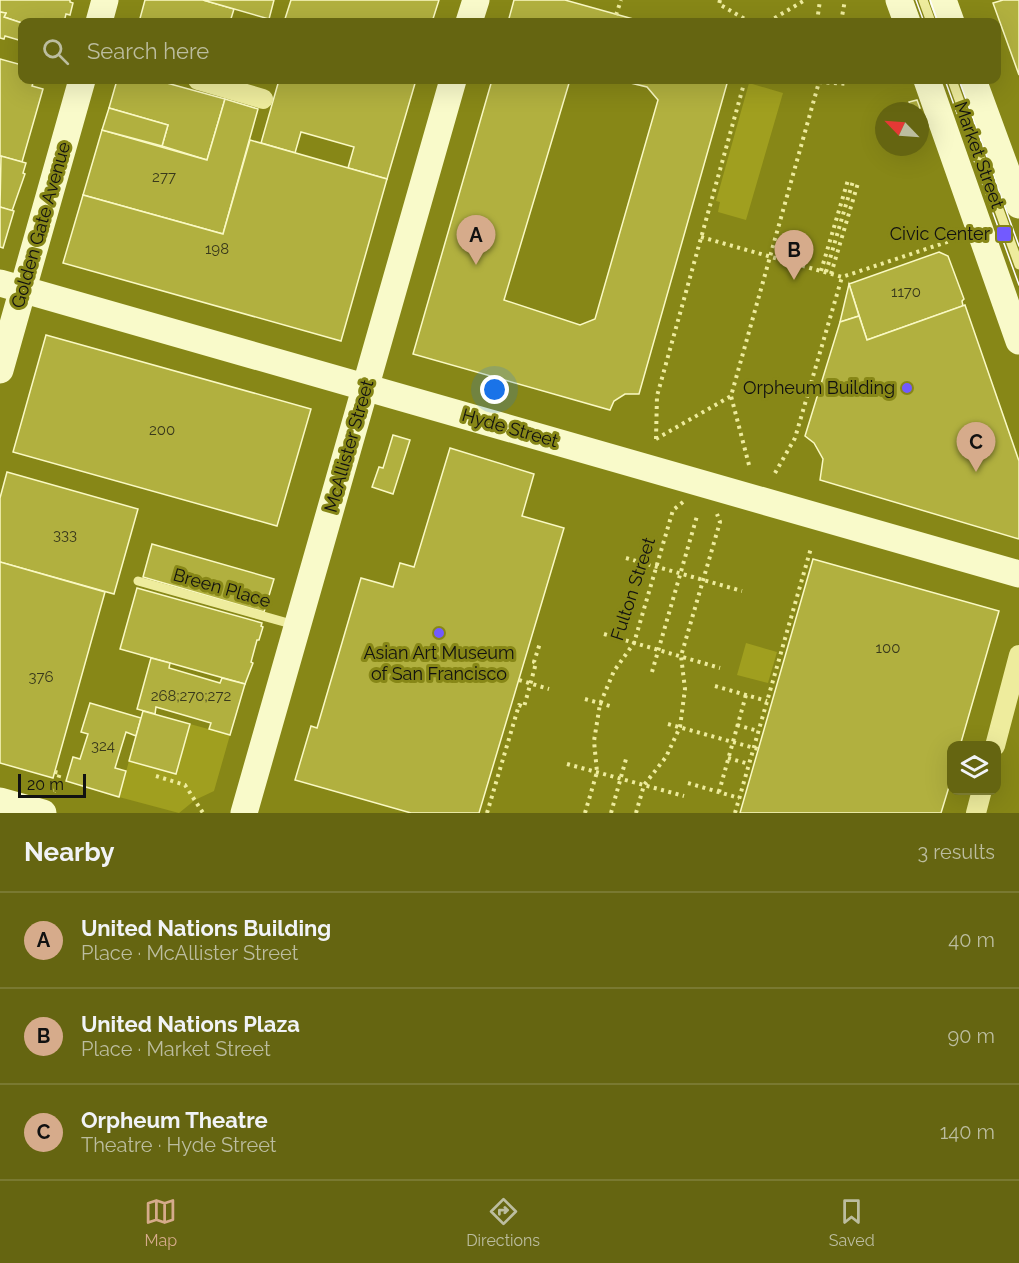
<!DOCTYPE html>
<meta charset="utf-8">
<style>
:root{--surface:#656511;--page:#6b6b1a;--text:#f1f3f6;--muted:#bcbd9f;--line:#797931;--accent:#d6ab8b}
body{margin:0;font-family:Raleway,sans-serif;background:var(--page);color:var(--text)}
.controls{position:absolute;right:18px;bottom:18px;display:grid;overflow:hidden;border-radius:12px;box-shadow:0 6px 24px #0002}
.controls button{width:54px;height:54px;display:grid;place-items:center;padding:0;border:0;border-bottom:2px solid var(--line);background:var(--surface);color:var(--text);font:30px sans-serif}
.compass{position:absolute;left:875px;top:102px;width:54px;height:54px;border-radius:50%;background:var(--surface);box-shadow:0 6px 24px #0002;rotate:295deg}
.scale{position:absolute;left:18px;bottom:15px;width:68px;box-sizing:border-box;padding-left:6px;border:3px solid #111;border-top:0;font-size:16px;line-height:21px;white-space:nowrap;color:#111;-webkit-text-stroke:4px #878717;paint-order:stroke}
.you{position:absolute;left:495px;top:390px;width:21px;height:21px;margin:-15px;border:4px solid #fff;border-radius:50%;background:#1a73e8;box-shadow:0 0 0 9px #1a73e833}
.badge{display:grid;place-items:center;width:39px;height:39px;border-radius:50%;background:var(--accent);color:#111;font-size:20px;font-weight:700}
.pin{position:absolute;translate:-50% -50px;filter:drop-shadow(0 2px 3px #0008)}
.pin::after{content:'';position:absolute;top:32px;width:21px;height:18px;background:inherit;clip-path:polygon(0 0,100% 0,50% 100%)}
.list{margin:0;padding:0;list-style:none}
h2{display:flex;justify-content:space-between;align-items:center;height:78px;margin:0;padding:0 24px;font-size:26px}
h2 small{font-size:20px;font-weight:400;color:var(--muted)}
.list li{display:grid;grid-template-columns:39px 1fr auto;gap:18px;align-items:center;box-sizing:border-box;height:96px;padding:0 24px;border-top:2px solid var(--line)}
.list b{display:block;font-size:22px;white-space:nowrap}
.list p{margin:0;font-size:20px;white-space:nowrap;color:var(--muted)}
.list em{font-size:20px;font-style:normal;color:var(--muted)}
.icon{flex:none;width:33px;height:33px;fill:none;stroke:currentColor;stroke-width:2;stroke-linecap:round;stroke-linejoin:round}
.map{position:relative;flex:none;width:1019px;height:813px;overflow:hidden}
.search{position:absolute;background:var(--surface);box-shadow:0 6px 24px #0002;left:18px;right:18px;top:18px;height:66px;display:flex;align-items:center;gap:15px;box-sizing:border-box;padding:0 21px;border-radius:12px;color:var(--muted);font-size:22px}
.sheet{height:366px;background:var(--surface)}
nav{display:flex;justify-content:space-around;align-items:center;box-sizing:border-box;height:84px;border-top:2px solid var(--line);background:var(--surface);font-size:16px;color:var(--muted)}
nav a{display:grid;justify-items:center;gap:3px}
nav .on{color:var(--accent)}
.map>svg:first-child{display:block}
</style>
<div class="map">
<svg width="1019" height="813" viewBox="0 0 1019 813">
<rect width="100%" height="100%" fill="#878717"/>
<g fill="#a09f1f">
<path d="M749,83l34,10 -37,127 -28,-8 2,-10 -4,-1z"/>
<path d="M746,643l31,9 -9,31 -31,-8z"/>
<path d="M190,724l40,11 -16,56 -19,9 -16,13 -60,-16 10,-36 47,13z"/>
</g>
<g fill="#b1b03f" stroke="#faf9c3" stroke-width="1.5">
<path d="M0,0h70v2l3,1 -3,12 -4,-1 -2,8 -42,1 -18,-6 2,-4 -6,-1z"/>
<path d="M145,0h58l31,9 -4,13h-91z"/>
<path d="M203,0h71l-5,19z"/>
<path d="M291,0h148l-7,22h-148z"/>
<path d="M514,0h51l79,22h-136z"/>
<path d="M1003,0h16v75l-26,-72z"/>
<path d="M0,12l6,1 -2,4 18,6v18l-17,-5 -1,3 -4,-1z"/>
<path d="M0,59l22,6v15h12l-2,6 11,3 -21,73 -22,-6z"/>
<path d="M117,80h39l69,19 -18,61 -45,-14 6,-21 -59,-17z"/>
<path d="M279,80h137l-29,99 -39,-11 6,-21 -53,-15 -6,21 -34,-10z"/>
<path d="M492,80h78l-66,220 76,25 15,-6 63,-219 -11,-13 -29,-7h110l-89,314h-14l-11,7 -4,9 -197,-56z"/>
<path d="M225,99l33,10 -35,125 -140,-39 19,-65 105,30z"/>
<path d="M917,100l3,8 -8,3 -3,-9z"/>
<path d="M109,108l59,17 -6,21 -60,-16z"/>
<path d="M250,140l137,39 -46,162 -278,-78 20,-68 140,39z"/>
<path d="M1,156l25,7 -3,10 2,1 -13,37 -12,-4z"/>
<path d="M0,207l14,4 -11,37 -3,-1z"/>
<path d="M939,252l9,4 16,43 -2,2 1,5 -96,34 -18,-56z"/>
<path d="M849,284l10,32 -19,6z"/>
<path d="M965,305l54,156v78l-199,-59 3,-21 -9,-16 -9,-7 35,-114 19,-6 8,24z"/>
<path d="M46,335l265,74 -34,117 -264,-74z"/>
<path d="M393,435l17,5 -17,54 -21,-7 7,-20 4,1z"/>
<path d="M450,448l84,26 -12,42 42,12 -85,285h-68l-116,-33 16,-54 6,2 44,-150 32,9 7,-24 14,4z"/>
<path d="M7,472l131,37 -24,85 -114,-32v-64z"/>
<path d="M152,544l122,35 -10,33 -121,-35z"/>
<path d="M813,559l186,52 -39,135h-8v31l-11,36h-201z"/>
<path d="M0,562l105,30 -52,186 -53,-15z"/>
<path d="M137,588l125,35 -1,3 2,1 -4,13h-2l-6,22 2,1 -8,21 -125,-35z"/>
<path d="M151,658l19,5 -1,5 51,15 2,-5 23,6 -15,51 -21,-6 2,-6 -55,-16 -1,7 -18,-5z"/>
<path d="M90,703l51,15 -5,18 -10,-4 -11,36 11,3 -7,26 -53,-16 7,-24 7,2 8,-25 -7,-2z"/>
<path d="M143,711l47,13 -14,50 -47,-13z"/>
</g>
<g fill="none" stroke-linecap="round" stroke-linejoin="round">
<g stroke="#eeec9d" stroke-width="4" stroke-dasharray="3 4.5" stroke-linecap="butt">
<path d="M720,0l-1,4 31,18"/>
<path d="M616,15l5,-15"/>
<path d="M768,22l37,-22"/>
<path d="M817,22l3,-22"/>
<path d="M841,22l4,-22"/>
<path d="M819,82l28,2 1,-4"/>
<path d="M701,237l141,40 111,-37"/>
<path d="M821,271l27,-91"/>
<path d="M826,272l27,-91"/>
<path d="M831,274l27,-91"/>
<path d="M656,439l1,-43 88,-316"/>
<path d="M656,439l75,-43"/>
<path d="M749,465l-18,-69 88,-314 -3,-2"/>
<path d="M775,473l20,-35 47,-161"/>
<path d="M626,558l116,33"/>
<path d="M604,634l116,34"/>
<path d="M652,672l45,-156"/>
<path d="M519,680l30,9"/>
<path d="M715,686l52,15"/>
<path d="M585,699l25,7"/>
<path d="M668,724l90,25"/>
<path d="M737,725l21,6"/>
<path d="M728,758l21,6"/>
<path d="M567,764l117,32"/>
<path d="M156,776l29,9 18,28"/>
<path d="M688,783l51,15"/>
<path d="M54,792l6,-19 -5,-1"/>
<path d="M719,792l27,-97"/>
<path d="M487,813l32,-108 5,2 12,-44 -2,-1 6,-19"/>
<path d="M585,813l12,-41 -3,-31 6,-37 14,-33 20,-28 39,-133 10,-8"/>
<path d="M611,813l15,-54"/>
<path d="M636,813l8,-28 22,-28 14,-30 5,-38 -4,-33 39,-134 -3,-8"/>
<path d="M735,813l76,-265"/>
</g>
<g stroke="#eeec9d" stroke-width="9">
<path d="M923,0l8,22"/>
<path d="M952,80l67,185"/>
<path d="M138,581l157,44"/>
</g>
<g stroke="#eeec9d" stroke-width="20">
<path d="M198,80l65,19"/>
<path d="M995,746l24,-91"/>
<path d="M976,813l6,-23"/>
</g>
<g stroke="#f9faca" stroke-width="27">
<path d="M899,0l8,22"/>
<path d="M943,0l8,22"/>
<path d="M99,22l6,-22"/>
<path d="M469,22l7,-22"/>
<path d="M927,80l92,261"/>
<path d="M973,80l46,125"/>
<path d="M0,283l1019,291"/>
<path d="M0,370l82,-290"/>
<path d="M0,801l43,12"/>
<path d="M244,813l209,-733"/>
</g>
<g stroke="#fff" stroke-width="1.5">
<path d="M916,0l8,22"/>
<path d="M930,0l8,22"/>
<path d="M945,80l74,205"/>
<path d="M959,80l60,166"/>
</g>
</g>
<g fill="#725aff" stroke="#878717" stroke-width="2">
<rect x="996" y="226" width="16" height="16" rx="3"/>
<circle cx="907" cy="388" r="6"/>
<circle cx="439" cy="633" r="6"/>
</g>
<g text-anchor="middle" stroke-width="6" stroke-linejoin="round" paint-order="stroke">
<g font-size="15" fill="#39391c">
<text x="164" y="182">277</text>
<text x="217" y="254">198</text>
<text x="906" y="297">1170</text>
<text x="162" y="435">200</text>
<text x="65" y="540">333</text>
<text x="888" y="653">100</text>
<text x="41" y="682">376</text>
<text x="191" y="701">268;270;272</text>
<text x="103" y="751">324</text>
</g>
<g font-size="18" fill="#111" stroke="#878717">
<text transform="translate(979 155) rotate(70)" y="6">Market Street</text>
<text transform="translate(41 225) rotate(-74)" y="6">Golden Gate Avenue</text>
<text transform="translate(510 428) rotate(16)" y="6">Hyde Street</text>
<text transform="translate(349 446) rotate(-74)" y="6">McAllister Street</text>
<text transform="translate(222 588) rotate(16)" y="6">Breen Place</text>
<text transform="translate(633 589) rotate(-72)" y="6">Fulton Street</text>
</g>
<g font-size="18" fill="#111" stroke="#878717" text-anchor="end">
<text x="990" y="240">Civic Center</text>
<text x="895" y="394">Orpheum Building</text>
<text x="439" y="659" text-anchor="middle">Asian Art Museum<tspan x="439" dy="21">of San Francisco</tspan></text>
</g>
</g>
</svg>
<div class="controls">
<button><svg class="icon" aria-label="layers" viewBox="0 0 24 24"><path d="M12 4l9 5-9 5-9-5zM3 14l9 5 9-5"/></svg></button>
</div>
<svg class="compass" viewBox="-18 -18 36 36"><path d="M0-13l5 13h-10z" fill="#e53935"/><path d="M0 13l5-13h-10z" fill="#bcbd9f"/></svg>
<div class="scale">20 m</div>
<div class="you"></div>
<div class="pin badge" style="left:476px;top:265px">A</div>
<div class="pin badge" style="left:794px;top:280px">B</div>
<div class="pin badge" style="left:976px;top:472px">C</div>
<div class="search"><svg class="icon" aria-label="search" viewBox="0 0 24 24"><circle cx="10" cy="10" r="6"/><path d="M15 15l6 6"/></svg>Search here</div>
</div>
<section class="sheet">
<h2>Nearby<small>3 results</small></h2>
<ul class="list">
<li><span class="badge">A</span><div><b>United Nations Building</b><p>Place · McAllister Street</p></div><em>40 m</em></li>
<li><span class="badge">B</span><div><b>United Nations Plaza</b><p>Place · Market Street</p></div><em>90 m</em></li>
<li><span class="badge">C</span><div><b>Orpheum Theatre</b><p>Theatre · Hyde Street</p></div><em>140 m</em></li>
</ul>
</section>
<nav>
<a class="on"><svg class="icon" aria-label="map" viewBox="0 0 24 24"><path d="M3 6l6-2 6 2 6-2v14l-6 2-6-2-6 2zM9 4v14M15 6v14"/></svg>Map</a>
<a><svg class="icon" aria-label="directions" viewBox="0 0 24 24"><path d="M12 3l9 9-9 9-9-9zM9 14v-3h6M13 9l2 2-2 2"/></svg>Directions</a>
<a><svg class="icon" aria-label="saved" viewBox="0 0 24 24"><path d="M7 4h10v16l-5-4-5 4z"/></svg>Saved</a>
</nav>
